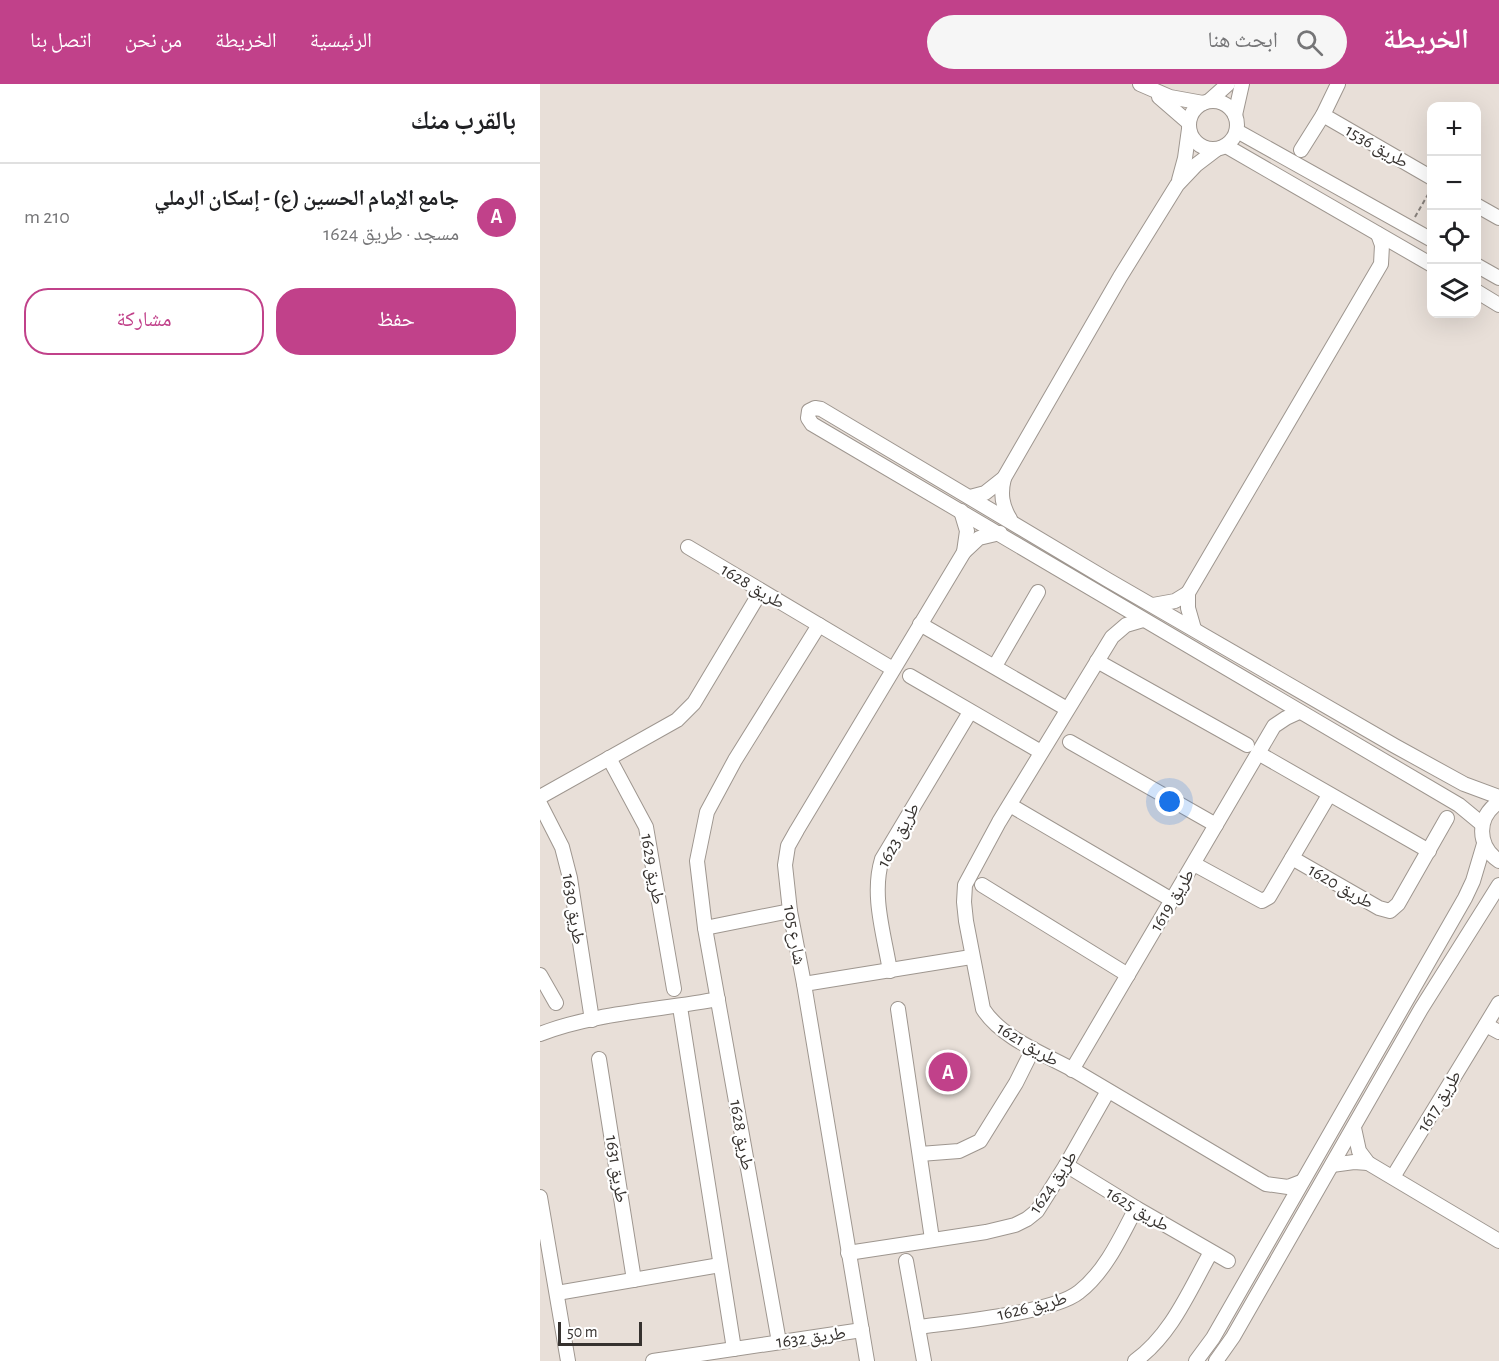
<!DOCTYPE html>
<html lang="ar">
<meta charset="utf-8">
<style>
:root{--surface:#fff;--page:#f6f6f6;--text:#202124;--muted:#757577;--line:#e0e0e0;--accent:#c1418a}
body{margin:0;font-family:"Alegreya Sans","Noto Naskh Arabic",sans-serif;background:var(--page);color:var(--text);direction:rtl}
.controls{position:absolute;right:18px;top:18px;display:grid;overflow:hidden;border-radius:12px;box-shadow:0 6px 24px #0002}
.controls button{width:54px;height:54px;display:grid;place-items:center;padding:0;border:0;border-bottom:2px solid var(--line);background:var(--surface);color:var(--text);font:30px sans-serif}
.scale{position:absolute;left:18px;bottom:15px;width:84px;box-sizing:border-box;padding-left:6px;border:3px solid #36322f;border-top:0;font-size:16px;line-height:21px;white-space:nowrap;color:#36322f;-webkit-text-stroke:4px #fff;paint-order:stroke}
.you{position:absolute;left:630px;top:718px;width:21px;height:21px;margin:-15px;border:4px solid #fff;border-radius:50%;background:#1a73e8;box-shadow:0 0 0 9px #1a73e833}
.badge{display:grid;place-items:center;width:39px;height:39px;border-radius:50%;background:var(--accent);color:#fff;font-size:20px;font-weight:700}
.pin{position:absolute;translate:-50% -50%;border:3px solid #fff;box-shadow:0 2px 6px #0006}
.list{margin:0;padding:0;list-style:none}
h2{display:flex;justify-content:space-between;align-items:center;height:78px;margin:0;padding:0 24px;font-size:26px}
h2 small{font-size:20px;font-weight:400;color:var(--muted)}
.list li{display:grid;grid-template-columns:39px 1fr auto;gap:18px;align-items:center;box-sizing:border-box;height:108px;padding:0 24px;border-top:2px solid var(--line)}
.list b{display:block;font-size:22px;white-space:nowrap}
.list p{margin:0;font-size:20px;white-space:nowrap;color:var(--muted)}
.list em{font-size:20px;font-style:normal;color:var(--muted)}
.actions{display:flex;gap:12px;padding:18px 24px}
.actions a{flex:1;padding:14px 0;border:2px solid var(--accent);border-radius:24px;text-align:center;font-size:21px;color:var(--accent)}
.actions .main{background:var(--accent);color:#fff}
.icon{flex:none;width:33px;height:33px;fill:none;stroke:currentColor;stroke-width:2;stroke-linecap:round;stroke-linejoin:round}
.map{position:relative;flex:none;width:959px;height:1277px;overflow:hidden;direction:ltr}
header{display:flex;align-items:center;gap:36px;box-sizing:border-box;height:84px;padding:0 30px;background:var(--accent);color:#fff}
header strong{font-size:28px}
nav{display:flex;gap:33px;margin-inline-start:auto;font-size:21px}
.search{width:420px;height:54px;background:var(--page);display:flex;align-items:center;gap:15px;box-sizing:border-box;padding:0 21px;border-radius:33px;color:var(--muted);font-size:22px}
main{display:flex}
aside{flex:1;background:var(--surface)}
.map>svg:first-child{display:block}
</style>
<header>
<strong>الخريطة</strong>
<div class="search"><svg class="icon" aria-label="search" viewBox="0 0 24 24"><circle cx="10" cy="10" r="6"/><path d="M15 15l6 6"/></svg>ابحث هنا</div>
<nav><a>الرئيسية</a><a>الخريطة</a><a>من نحن</a><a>اتصل بنا</a></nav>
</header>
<main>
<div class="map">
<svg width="959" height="1277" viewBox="0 0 959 1277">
<rect width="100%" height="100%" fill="#e8dfd8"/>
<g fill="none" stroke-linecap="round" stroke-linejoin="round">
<defs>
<g id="street">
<path d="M600,0l30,13 33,6"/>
<path d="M619,13l30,26"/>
<circle cx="673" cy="41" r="24"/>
<path d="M669,17l19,-17"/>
<path d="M695,31l7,-31"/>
<path d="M783,31l109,63"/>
<path d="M697,47l195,109"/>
<path d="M686,62l206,119"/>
<path d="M761,66l22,-35 15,-31"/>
<path d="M639,96l6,-22 4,-29"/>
<path d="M936,121l23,13"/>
<path d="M936,181l23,13"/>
<path d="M936,207l23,14"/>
<path d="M464,394c-4,16 -2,28 6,41"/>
<path d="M430,413l15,-4 19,-15 116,-201 57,-92 19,-20 21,-16"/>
<path d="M421,427l6,20 -3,21"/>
<path d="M148,463l205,122"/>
<path d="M613,521l22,-4 13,-8"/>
<path d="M603,536l-17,5 -14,12 -113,185 -34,63 -1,17 2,19 17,88c19,30 64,46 94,63 63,37 126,75 189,112l22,3 13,-5"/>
<path d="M380,540l147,85"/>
<path d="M654,545l-6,-21v-15l193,-329 1,-19 -4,-11"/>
<path d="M557,577l150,84"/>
<path d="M455,582l43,-74"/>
<path d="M370,592l131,76"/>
<path d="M530,658l146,83"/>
<path d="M718,669l171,98"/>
<path d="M69,674l37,69 28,162"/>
<path d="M0,713l137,-77 17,-17 67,-112"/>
<path d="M959,718c-23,15 -22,44 0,59"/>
<path d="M0,720l22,43 8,31 22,142"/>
<path d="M470,721l162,95"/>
<path d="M942,740l-23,-19 -647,-381 -4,-6 1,-7 6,-3 6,1 287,171 287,166 69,38 35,13"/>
<path d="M752,774l87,50 11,3 8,-7 49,-86"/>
<path d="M654,780l68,37 7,-4 60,-102"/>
<path d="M442,801l146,90"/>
<path d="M165,844l85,-17"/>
<path d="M350,887c-6,-37 -19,-76 -8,-112l88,-147"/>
<path d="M0,891l16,28"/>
<path d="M264,900l167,-27"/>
<path d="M140,923l54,342"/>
<path d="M358,925l34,230"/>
<path d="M946,941l13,7"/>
<path d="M0,950c53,-21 121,-24 178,-35"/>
<path d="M59,975l35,221"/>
<path d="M532,986l202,-344 12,-8 13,-6"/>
<path d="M814,1044l5,23 9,12 131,78"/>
<path d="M380,1070l39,-3 21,-10 36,-58 17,-34"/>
<path d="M526,1081l70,43 92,53"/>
<path d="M792,1081l22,-3 14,1"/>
<path d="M853,1093l106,-174"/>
<path d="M0,1113l28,164"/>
<path d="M308,1169l138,-21 29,-7 12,-6 10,-8 29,-46 42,-74"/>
<path d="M366,1177l18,100"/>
<path d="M17,1209l163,-28"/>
<path d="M378,1243c37,-5 135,-14 161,-35 26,-20 42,-55 57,-84"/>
<path d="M239,1258l-74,-414 -8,-67 10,-49 28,-52 84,-135"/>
<path d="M113,1277l209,-31"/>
<path d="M327,1277l-63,-377 -14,-73 -5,-46 3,-19 9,-16 167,-278 15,-14 21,-5"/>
<path d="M595,1277c37,-27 54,-70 76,-109"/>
<path d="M656,1277l17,-23 252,-440 8,-17 11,-37"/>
<path d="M676,1277l17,-24 188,-328 78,-124"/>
</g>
</defs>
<use href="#street" stroke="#9e968f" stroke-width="16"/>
<path stroke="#87807b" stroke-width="2" stroke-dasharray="4.5 3" stroke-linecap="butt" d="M875,133l15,-26"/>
<use href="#street" stroke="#fff" stroke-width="14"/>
</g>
<g text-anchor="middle" stroke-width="4.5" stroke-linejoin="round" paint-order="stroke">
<g font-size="18" fill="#36322f" stroke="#fff">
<text transform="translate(837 62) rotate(30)" y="6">طريق 1536</text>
<text transform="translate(213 502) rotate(31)" y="6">طريق 1628</text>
<text transform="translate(358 751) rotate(-62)" y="6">طريق 1623</text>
<text transform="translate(113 785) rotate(80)" y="6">طريق 1629</text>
<text transform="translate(801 802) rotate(30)" y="6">طريق 1620</text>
<text transform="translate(632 816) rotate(-59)" y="6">طريق 1619</text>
<text transform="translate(34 825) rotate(81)" y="6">طريق 1630</text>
<text transform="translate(255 851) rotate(80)" y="6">شارع 105</text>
<text transform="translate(488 960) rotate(31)" y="6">طريق 1621</text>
<text transform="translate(899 1017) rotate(-59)" y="6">طريق 1617</text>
<text transform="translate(202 1051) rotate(80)" y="6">طريق 1628</text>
<text transform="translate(77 1085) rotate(81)" y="6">طريق 1631</text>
<text transform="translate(513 1098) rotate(-56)" y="6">طريق 1624</text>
<text transform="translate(598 1125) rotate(31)" y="6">طريق 1625</text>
<text transform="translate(492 1222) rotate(-14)" y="6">طريق 1626</text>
<text transform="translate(271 1253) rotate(-8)" y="6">طريق 1632</text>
</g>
</g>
</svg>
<div class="controls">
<button>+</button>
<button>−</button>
<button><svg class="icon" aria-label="locate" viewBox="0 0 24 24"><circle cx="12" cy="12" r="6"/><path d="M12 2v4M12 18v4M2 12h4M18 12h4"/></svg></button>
<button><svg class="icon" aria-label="layers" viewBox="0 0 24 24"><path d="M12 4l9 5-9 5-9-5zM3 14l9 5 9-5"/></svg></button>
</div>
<div class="scale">50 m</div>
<div class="you"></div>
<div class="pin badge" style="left:408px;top:988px">A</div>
</div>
<aside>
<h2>بالقرب منك<small></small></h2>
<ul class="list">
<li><span class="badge">A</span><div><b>جامع الإمام الحسين (ع) - إسكان الرملي</b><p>مسجد · طريق 1624</p></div><em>210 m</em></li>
</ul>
<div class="actions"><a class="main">حفظ</a><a>مشاركة</a></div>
</aside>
</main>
